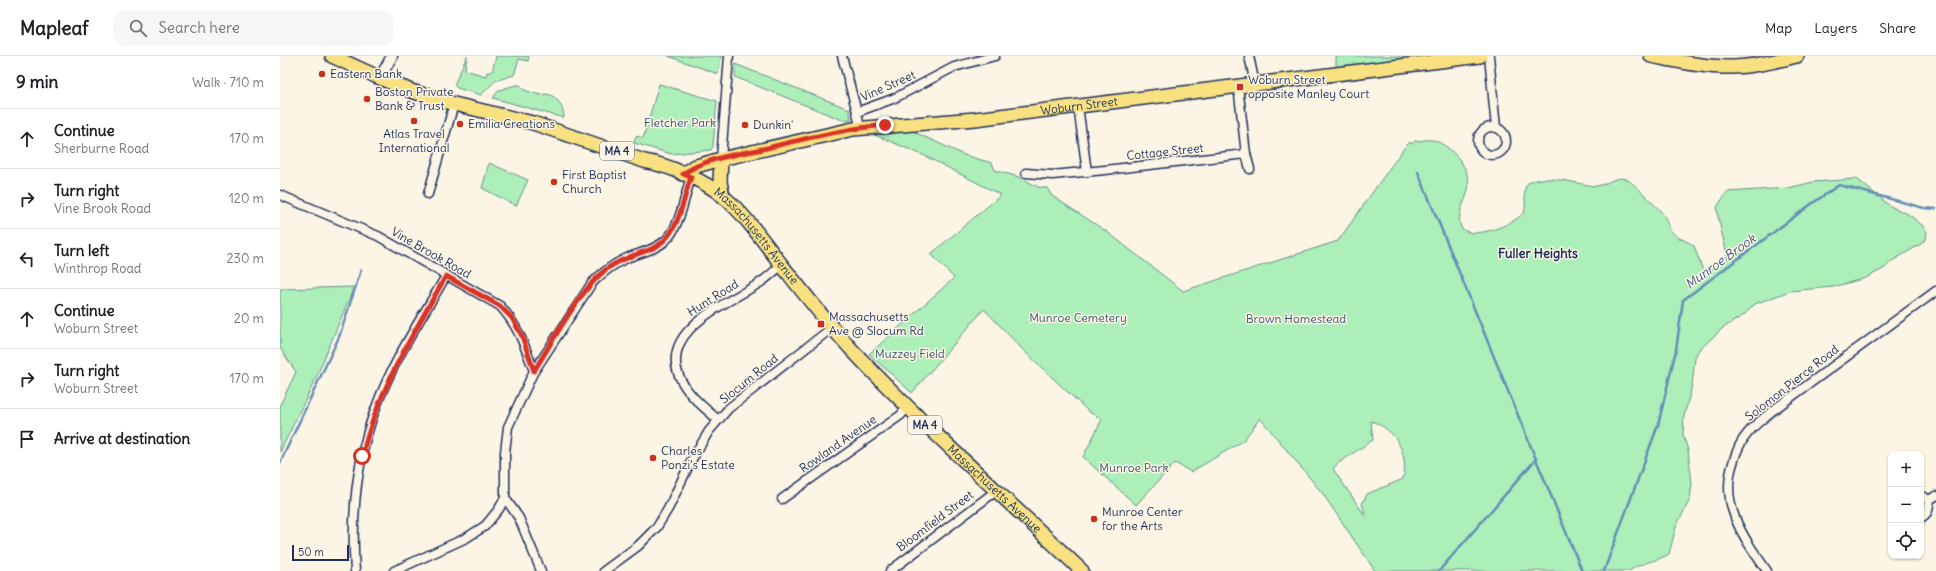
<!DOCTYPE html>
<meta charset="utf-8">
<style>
:root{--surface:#fff;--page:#f6f6f6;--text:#202124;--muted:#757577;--line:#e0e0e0}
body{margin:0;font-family:Delius,sans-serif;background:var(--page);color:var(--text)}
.controls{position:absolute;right:12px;bottom:12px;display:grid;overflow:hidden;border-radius:8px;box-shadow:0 1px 3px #0004}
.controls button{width:36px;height:36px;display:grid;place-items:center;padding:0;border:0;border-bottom:1px solid var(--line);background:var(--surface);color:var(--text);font:20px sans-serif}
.scale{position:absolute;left:12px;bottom:10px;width:57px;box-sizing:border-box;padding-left:4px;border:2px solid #1b2f5e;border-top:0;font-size:11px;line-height:14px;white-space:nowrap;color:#1b2f5e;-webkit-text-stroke:3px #fcf5e5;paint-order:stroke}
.stop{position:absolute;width:12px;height:12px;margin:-9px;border:3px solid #d93025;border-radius:50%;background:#fff}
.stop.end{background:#d93025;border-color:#fff;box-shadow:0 1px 4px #0008}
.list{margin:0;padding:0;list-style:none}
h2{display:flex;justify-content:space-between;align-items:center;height:52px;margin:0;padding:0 16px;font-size:17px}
h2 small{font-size:13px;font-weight:400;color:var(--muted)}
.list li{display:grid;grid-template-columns:26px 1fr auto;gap:12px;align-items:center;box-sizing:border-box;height:60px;padding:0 16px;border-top:1px solid var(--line)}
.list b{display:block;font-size:15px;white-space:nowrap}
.list p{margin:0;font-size:13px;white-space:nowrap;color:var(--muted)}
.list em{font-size:13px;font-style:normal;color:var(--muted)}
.icon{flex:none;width:22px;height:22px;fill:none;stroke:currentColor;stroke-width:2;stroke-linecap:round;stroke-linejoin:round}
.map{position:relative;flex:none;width:1656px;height:515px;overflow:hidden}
header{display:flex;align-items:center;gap:24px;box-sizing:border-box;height:56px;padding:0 20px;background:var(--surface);border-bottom:1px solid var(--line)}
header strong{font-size:19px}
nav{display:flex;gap:22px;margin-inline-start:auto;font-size:14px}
.search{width:280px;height:36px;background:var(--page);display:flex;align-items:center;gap:10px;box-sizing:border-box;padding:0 14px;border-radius:12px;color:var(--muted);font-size:15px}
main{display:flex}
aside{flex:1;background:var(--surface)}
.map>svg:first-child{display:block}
</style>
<header>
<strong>Mapleaf</strong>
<div class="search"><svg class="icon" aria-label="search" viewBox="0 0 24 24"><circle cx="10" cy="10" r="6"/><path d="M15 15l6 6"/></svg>Search here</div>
<nav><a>Map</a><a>Layers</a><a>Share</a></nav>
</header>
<main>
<aside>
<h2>9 min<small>Walk · 710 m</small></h2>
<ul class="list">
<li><svg class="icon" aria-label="ahead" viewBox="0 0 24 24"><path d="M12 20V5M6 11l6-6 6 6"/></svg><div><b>Continue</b><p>Sherburne Road</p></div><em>170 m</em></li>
<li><svg class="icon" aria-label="right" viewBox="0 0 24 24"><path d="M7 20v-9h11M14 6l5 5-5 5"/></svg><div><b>Turn right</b><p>Vine Brook Road</p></div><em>120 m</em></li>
<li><svg class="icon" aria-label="left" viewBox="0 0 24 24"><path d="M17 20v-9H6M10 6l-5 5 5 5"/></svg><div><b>Turn left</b><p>Winthrop Road</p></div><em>230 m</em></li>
<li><svg class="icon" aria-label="ahead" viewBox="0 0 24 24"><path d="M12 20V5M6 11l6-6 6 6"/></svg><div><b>Continue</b><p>Woburn Street</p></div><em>20 m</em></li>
<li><svg class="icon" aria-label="right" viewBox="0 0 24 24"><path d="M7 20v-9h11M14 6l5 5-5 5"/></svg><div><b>Turn right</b><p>Woburn Street</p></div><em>170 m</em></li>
<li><svg class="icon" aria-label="arrive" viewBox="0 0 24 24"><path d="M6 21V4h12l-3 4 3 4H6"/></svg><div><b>Arrive at destination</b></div></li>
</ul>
</aside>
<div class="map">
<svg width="1656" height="515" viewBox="0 0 1656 515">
<rect width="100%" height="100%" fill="#fcf5e5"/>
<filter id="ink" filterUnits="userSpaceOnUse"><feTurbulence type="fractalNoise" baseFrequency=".025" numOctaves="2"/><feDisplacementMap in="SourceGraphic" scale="8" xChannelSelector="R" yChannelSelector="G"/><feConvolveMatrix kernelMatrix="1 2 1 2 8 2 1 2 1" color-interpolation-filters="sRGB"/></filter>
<g filter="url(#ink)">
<g fill="#acefb9" stroke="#648f8c" fill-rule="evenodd">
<path d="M187,0l-2,14 21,6 1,-4h5l4,-16h33l-1,5 -9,-2 -5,16 -19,6 -14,14 -24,-7 -3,-3z"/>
<path d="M388,0h53l-3,18z"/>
<path d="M1056,0h68l-3,3 -65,9z"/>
<path d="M455,8l114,45 2,10 -9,1 -107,-43z"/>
<path d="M379,28l58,17 -4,45 -2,4 -40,4 -37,-11 2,-7 7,2z"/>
<path d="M236,29h4l4,5 16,5c14,-5 24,11 24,23l-71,-20 6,-8z"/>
<path d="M628,73l56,26 28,8 3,7 27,8 16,9 9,1 5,8 54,35 77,60 155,-50 66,-93 6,-6 2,2 3,-3c5,0 13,-2 18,-1 18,5 40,30 35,50 -3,14 -12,22 -7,38 2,1 5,4 8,4 13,4 48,-9 55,-20 4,-8 -3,-23 4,-29 14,-10 50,1 66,3 11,1 20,-11 32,-7 6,2 33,30 38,36 3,5 3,11 7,16 6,8 16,9 23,15l8,22 2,2h6l18,-11 -10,-42 -1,-10 10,-15 61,-4 25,-6 44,-3 33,27 18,8 14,11 5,7 -1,7 -5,5 -29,17 -7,7 -19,10 -33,9 -43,4 -35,13 -11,11 -21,13 -25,23 -3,7 -3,28 -8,30 -1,19 5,15 4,33 -2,16 -14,28 -7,27c-13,8 -28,8 -40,17h-254l-52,-77 -63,-76 -17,23 -52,31 -16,-9 -39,42 -53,-48 19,-38 -13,-7 -66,-62 -39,-41 -72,84 -43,-39 85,-76 -23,-24 70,-59 -78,-40 -53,-22zM1091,365c25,8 38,33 32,58l-36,15 -5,10 4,13 -33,-48 4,-5 36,-24z"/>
<path d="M209,107l39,17 -12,26 -34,-18z"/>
<path d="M74,231l-38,91 -36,74v-47l16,-33 -16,-24v-59z"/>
</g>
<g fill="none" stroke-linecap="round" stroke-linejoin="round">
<g stroke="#648db7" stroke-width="2.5">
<path d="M1138,116l164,399"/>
<path d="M0,407l59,-126 22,-67"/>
<path d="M1159,515l97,-112"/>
<path d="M1324,515l54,-146 18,-75 7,-50 127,-95 29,-20 85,23 12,1"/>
</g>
<defs>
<g id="minor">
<path d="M562,0l15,56 3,16"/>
<path d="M969,0l6,28"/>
<path d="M1209,0l7,72"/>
<path d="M958,30l8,68 4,15"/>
<path d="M798,50l9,66"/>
<path d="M577,56l38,-14 59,-31 41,-11"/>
<circle cx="1212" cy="85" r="14"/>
<path d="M441,103l8,-103"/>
<path d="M746,117l26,2 53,-5 141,-16"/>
<path d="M148,138l26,-90"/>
<path d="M0,139l98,41 122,70c18,19 25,41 34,65"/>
<path d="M438,364c-13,-12 -29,-24 -37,-40 -25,-49 46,-76 77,-96 9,-5 16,-13 24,-19"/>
<path d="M1641,439c11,5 10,17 0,23"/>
<path d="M225,442l14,20 22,53"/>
<path d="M502,443l119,-84 6,-8"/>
<path d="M1648,444l8,-4"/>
<path d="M75,515c-4,-55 1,-109 20,-161 17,-48 46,-91 71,-134"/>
<path d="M114,515l72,-33 19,-12 14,-17 6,-11v-46l3,-25 25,-54 59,-90c10,-10 21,-19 35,-25 12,-5 29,-8 39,-18 14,-13 19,-45 25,-63"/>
<path d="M324,515l34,-25 19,-19 11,-18 23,-48 18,-30 20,-23 104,-81"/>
<path d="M610,515l106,-80"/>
<path d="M1487,515c-23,-33 -48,-66 -34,-108 3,-11 7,-21 15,-30 6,-8 16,-15 24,-22l164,-120"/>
</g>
<path id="tertiary" d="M100,22l12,-22"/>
<g id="primary">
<path id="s1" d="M52,0l48,22 31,13 43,13 79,19 111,38c24,4 60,19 80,36 21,18 37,41 53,62 25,32 49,63 76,92 73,78 153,147 229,220"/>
<path d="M1371,0c26,5 52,11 79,11 23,0 45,-6 67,-11"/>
<path d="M441,103l-1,23 3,14"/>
<path id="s2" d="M403,118l10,-7 28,-8 132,-30 122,-10 505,-63"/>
</g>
</defs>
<use href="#minor" stroke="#1b2f5e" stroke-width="11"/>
<use href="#tertiary" stroke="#1b2f5e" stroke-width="13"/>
<use href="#primary" stroke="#1b2f5e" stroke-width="16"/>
<use href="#minor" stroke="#fcf5e5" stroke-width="8"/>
<use href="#tertiary" stroke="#fcf5e5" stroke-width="10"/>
<use href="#primary" stroke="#f9e181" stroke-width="13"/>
</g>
</g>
<g fill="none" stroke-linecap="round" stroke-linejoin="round" filter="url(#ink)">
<path stroke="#d93025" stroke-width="5" d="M82,400c17,-68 50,-120 84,-180l54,30 12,12 10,18 12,35c18,-29 45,-79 70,-100 14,-11 31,-16 47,-22 28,-11 31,-47 40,-72l-8,-3c21,-15 50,-19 75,-24 42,-10 84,-21 127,-25"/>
</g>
<g fill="#c8321e" stroke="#fcf5e5" stroke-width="1.5">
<circle cx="42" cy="18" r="4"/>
<rect x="956" y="27" width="8" height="8" rx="2"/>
<circle cx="87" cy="43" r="4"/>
<circle cx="134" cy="65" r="4"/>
<circle cx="180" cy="68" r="4"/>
<circle cx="465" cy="69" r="4"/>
<circle cx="274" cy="126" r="4"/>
<rect x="537" y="264" width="8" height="8" rx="2"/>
<circle cx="373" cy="402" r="4"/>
<circle cx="814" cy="463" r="4"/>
</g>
<g text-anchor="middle" stroke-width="3" stroke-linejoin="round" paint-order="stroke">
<g fill="#fcf5e5" stroke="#5e6a86" stroke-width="1">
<rect x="320" y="86" width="34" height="18" rx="3"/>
<rect x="628" y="360" width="34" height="18" rx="3"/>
</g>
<g font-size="11" font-weight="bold" fill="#1b2f5e">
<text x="337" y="99">MA 4</text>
<text x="645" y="373">MA 4</text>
</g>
<g font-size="12" fill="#1b2f5e" stroke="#fcf5e5" text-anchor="start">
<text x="50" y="22">Eastern Bank</text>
<text x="968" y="28">Woburn Street<tspan x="968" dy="14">opposite Manley Court</tspan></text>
<text x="95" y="40">Boston Private<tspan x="95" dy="14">Bank &amp; Trust</tspan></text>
<text x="188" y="72">Emilia Creations</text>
<text x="473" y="73">Dunkin'</text>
<text x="134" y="82" text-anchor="middle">Atlas Travel<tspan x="134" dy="14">International</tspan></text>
<text x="282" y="123">First Baptist<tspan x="282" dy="14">Church</tspan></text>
<text x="549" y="265">Massachusetts<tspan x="549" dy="14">Ave @ Slocum Rd</tspan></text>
<text x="381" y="399">Charles<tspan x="381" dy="14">Ponzi’s Estate</tspan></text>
<text x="822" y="460">Munroe Center<tspan x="822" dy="14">for the Arts</tspan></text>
</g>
<g font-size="12" fill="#1b2f5e" stroke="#fcf5e5">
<text transform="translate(608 30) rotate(-24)" y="4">Vine Street</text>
<text dy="4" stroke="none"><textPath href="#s2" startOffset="404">Woburn Street</textPath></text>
<text transform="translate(885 96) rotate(-6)" y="4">Cottage Street</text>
<text dy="4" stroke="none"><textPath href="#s1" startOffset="469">Massachusetts Avenue</textPath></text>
<text transform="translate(151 197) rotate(30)" y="4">Vine Brook Road</text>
<text transform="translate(433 242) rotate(-32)" y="4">Hunt Road</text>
<text transform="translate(469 323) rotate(-39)" y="4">Slocum Road</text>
<text transform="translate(1512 327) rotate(-38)" y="4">Solomon Pierce Road</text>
<text transform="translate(558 388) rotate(-35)" y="4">Rowland Avenue</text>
<text dy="4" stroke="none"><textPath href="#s1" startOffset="817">Massachusetts Avenue</textPath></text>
<text transform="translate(655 465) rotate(-37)" y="4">Bloomfield Street</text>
</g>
<g font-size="12" fill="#385570" stroke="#fcf5e5">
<text x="400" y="71">Fletcher Park</text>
<text x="798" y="266">Munroe Cemetery</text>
<text x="1016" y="267">Brown Homestead</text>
<text x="630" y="302">Muzzey Field</text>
<text x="854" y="416">Munroe Park</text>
</g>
<g font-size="13" font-weight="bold" fill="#1b2f5e" stroke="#fcf5e5">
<text x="1258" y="202">Fuller Heights</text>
</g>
<g font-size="13" font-style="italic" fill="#3a5683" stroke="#fcf5e5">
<text transform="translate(1440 205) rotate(-36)" y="5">Munroe Brook</text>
</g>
</g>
</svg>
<div class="controls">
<button>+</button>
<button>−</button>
<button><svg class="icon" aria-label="locate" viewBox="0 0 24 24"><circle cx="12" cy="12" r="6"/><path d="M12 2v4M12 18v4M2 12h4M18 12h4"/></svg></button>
</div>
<div class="scale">50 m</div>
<div class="stop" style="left:82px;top:400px"></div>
<div class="stop end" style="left:605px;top:69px"></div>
</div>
</main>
